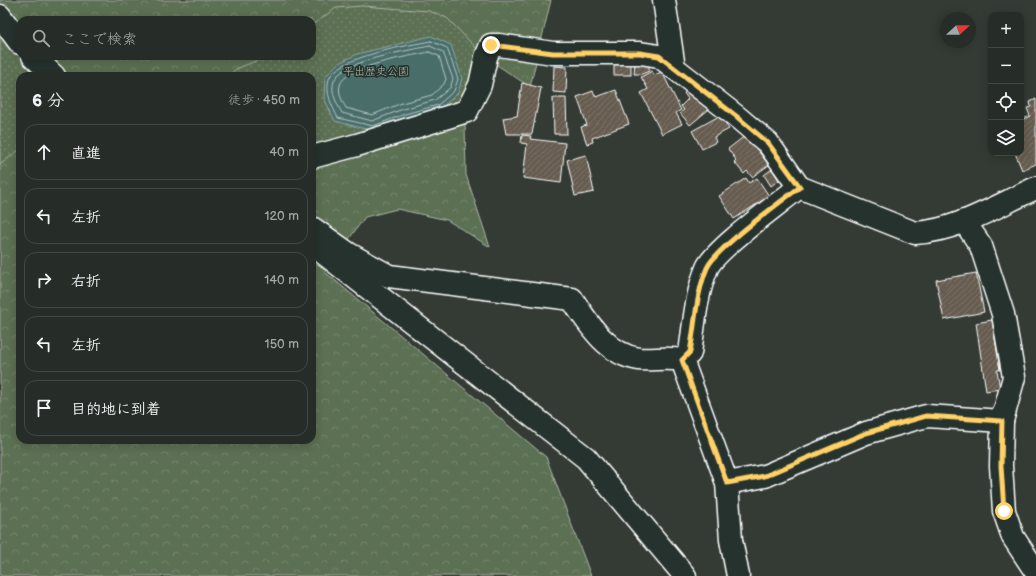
<!DOCTYPE html>
<html lang="ja">
<meta charset="utf-8">
<style>
:root{--surface:#262c27;--page:#2e342f;--text:#f1f3f6;--muted:#a4a7a7;--line:#424844}
body{margin:0;font-family:"Balsamiq Sans","Klee One",sans-serif;background:var(--page);color:var(--text)}
.controls{position:absolute;right:12px;top:12px;display:grid;overflow:hidden;border-radius:8px;box-shadow:0 2px 10px #0003}
.controls button{width:36px;height:36px;display:grid;place-items:center;padding:0;border:0;border-bottom:1px solid var(--line);background:var(--surface);color:var(--text);font:20px sans-serif}
.compass{position:absolute;left:940px;top:12px;width:36px;height:36px;border-radius:50%;background:var(--surface);box-shadow:0 2px 10px #0003;rotate:69deg}
.stop{position:absolute;width:12px;height:12px;margin:-9px;border:3px solid #ffd166;border-radius:50%;background:#fff}
.stop.end{background:#ffd166;border-color:#fff;box-shadow:0 1px 4px #0008}
.list{margin:0;padding:0;list-style:none}
h2{display:flex;justify-content:space-between;align-items:center;height:52px;margin:0;padding:0 16px;font-size:17px}
h2 small{font-size:13px;font-weight:400;color:var(--muted)}
.list li{display:grid;grid-template-columns:26px 1fr auto;gap:12px;align-items:center;box-sizing:border-box;height:56px;margin:0 8px 8px;padding:0 8px;border:1px solid var(--line);border-radius:12px}
.list b{display:block;font-size:15px;white-space:nowrap}
.list em{font-size:13px;font-style:normal;color:var(--muted)}
.icon{flex:none;width:22px;height:22px;fill:none;stroke:currentColor;stroke-width:2;stroke-linecap:round;stroke-linejoin:round}
.map{position:relative;flex:none;width:1036px;height:576px;overflow:hidden}
.search{position:absolute;background:var(--surface);box-shadow:0 2px 10px #0003;left:16px;top:16px;width:300px;height:44px;display:flex;align-items:center;gap:10px;box-sizing:border-box;padding:0 14px;border-radius:12px;color:var(--muted);font-size:15px}
.panel{position:absolute;background:var(--surface);box-shadow:0 2px 10px #0003;left:16px;top:72px;width:300px;height:372px;border-radius:12px}
.map>svg:first-child{display:block}
</style>
<div class="map">
<svg width="1036" height="576" viewBox="0 0 1036 576">
<defs>
<pattern id="forest-crowns" width="20" height="18" patternUnits="userSpaceOnUse"><rect width="20" height="18" fill="#5b6f52"/><path d="M2 6a3 3 0 1 1 6 0M12 15a3 3 0 1 1 6 0" fill="none" stroke="#74856c"/></pattern>
<pattern id="park-dots" width="8" height="8" patternUnits="userSpaceOnUse"><rect width="8" height="8" fill="#5b6f52"/><path d="M2 2h.1M6 6h.1" fill="none" stroke="#74856c" stroke-width="1.8" stroke-linecap="round"/></pattern>
<pattern id="building-hatch" width="6" height="6" patternUnits="userSpaceOnUse"><rect width="6" height="6" fill="#665c50"/><path d="M-1 1l2-2M0 6l6-6M5 7l2-2" fill="none" stroke="#7d746a"/></pattern>
</defs>
<rect width="100%" height="100%" fill="#333b34"/>
<filter id="ink" filterUnits="userSpaceOnUse"><feTurbulence type="fractalNoise" baseFrequency=".025" numOctaves="2"/><feDisplacementMap in="SourceGraphic" scale="8" xChannelSelector="R" yChannelSelector="G"/><feConvolveMatrix kernelMatrix="1 2 1 2 8 2 1 2 1" color-interpolation-filters="sRGB"/></filter>
<g filter="url(#ink)">
<path fill="url(#forest-crowns)" stroke="#adb7a8" fill-rule="evenodd" d="M0,0h551l-21,87 -45,-30 -18,24 -2,43 1,51 24,72 -43,-27 -50,-11 -32,8 -40,55 221,185 45,119h-591zM20,20h292v36h-292zM20,76h292v364h-292z"/>
<g fill="url(#park-dots)" stroke="#adb7a8">
<path d="M362,6l67,5 18,7 38,39 -18,54 -155,40v-75h-84l8,-7 32,-13h44v-31l24,-17z"/>
<path d="M0,18l20,22v16h15l19,20h-34v73l-20,16z"/>
</g>
<path fill="#496e6b" stroke="#92a8a6" d="M431,36l20,9 11,33 -4,15 -18,16 -34,8 -33,14 -38,-10 -11,-23 1,-21 12,-13 20,-10z"/>
<g fill="none" stroke-linecap="round" stroke-linejoin="round">
<g stroke="#b6c5c4" stroke-width="1">
<path d="M431,41l16,7 11,31 -4,12 -16,14 -33,9 -32,12 -35,-8c-6,-12 -13,-25 -9,-39 7,-22 81,-34 102,-38z"/>
<path d="M430,46l13,6 10,27 -3,9 -15,12 -32,9 -31,12 -30,-8c-5,-9 -12,-21 -8,-32 6,-20 77,-31 96,-35z"/>
<path d="M429,52l10,4 7,23 -2,5 -12,11 -30,8 -30,12 -26,-7c-4,-7 -8,-15 -6,-23 4,-19 72,-29 89,-33z"/>
</g>
</g>
<g fill="url(#building-hatch)" stroke="#fff">
<rect x="614" y="60" width="17" height="15"/>
<path d="M635,60l14,1v10l-7,3h-8z"/>
<path d="M554,66l13,1 -1,26 -13,-1z"/>
<path d="M652,71l2,4 8,-3 19,38 -5,3 6,11 -20,10 -21,-41 7,-4 -7,-12z"/>
<path d="M522,83l19,5 -9,46h-26l-3,-16 14,-2z"/>
<path d="M690,89l18,21 -18,15 -10,-12 4,-3 -3,-4 7,-7 -4,-6z"/>
<path d="M616,90l13,34 -37,14 1,4 -6,2 -6,-17 6,-2 -10,-28 16,-6 3,6z"/>
<path d="M553,98h13l1,36h-13z"/>
<path d="M1036,99v65l-14,6 -7,-17h6v-33l9,-4 -3,-8 4,-1 -1,-5z"/>
<path d="M721,115l8,14 -15,8 2,5 -14,7 -10,-18z"/>
<path d="M522,135l9,1 -1,3 35,4 -4,40 -38,-5 4,-34 -6,-1z"/>
<path d="M746,135l23,30 -17,12 -5,-6 -3,3 -10,-12 2,-2 -8,-11z"/>
<path d="M586,155l8,37 -19,4 -8,-36z"/>
<path d="M772,169l7,11 -8,6 -7,-11z"/>
<path d="M746,178l3,5 8,-5 12,18 -35,23 -15,-23z"/>
<path d="M976,273l8,39 -40,8 -8,-40z"/>
<path d="M992,320l8,50h-3l3,19 -14,2 -10,-68z"/>
</g>
<g fill="none" stroke-linecap="round" stroke-linejoin="round">
<defs>
<g id="minor">
<path d="M664,0l10,68"/>
<path d="M0,16l20,27"/>
<path d="M33,56l21,20"/>
<path d="M312,157l45,-12 110,-34 13,-26 6,-28 5,-12h8l54,8h87l19,3 77,60 32,27 31,44 116,46c42,-2 83,-28 121,-45"/>
<path d="M964,221l17,25 22,68 11,63 -12,44 -1,45 3,45 9,26 23,35"/>
<path d="M312,228l37,26 40,22 183,23c16,24 35,56 67,60 15,1 29,-2 43,1"/>
<path d="M312,244l274,214 99,118"/>
<path d="M682,360l45,123 4,57 7,36"/>
<path d="M682,360l8,-7c4,-28 6,-59 17,-85 8,-19 73,-65 92,-81"/>
<path d="M727,483l38,-7 101,-43 53,-15 8,-2 75,5"/>
</g>
</defs>
<use href="#minor" stroke="#fff" stroke-width="25"/>
<use href="#minor" stroke="#26332d" stroke-width="22"/>
</g>
</g>
<g fill="none" stroke-linecap="round" stroke-linejoin="round" filter="url(#ink)">
<path stroke="#ffd166" stroke-width="5" d="M491,45l62,8h87l19,3 77,60 32,27 32,44c-20,15 -85,62 -93,81 -11,26 -12,57 -17,84l-8,8 45,123 38,-7 101,-43 53,-15 7,-2 76,5 -1,45 3,45"/>
</g>
<g text-anchor="middle" stroke-width="3.5" stroke-linejoin="round" paint-order="stroke">
<g font-size="11" fill="#b5beb1" stroke="#26332d">
<text x="376" y="75">平出歴史公園</text>
</g>
</g>
</svg>
<div class="controls">
<button>+</button>
<button>−</button>
<button><svg class="icon" aria-label="locate" viewBox="0 0 24 24"><circle cx="12" cy="12" r="6"/><path d="M12 2v4M12 18v4M2 12h4M18 12h4"/></svg></button>
<button><svg class="icon" aria-label="layers" viewBox="0 0 24 24"><path d="M12 4l9 5-9 5-9-5zM3 14l9 5 9-5"/></svg></button>
</div>
<svg class="compass" viewBox="-18 -18 36 36"><path d="M0-13l5 13h-10z" fill="#e53935"/><path d="M0 13l5-13h-10z" fill="#a4a7a7"/></svg>
<div class="stop" style="left:1004px;top:511px"></div>
<div class="stop end" style="left:491px;top:45px"></div>
<div class="search"><svg class="icon" aria-label="search" viewBox="0 0 24 24"><circle cx="10" cy="10" r="6"/><path d="M15 15l6 6"/></svg>ここで検索</div>
<section class="panel">
<h2>6 分<small>徒歩 · 450 m</small></h2>
<ul class="list">
<li><svg class="icon" aria-label="ahead" viewBox="0 0 24 24"><path d="M12 20V5M6 11l6-6 6 6"/></svg><div><b>直進</b></div><em>40 m</em></li>
<li><svg class="icon" aria-label="left" viewBox="0 0 24 24"><path d="M17 20v-9H6M10 6l-5 5 5 5"/></svg><div><b>左折</b></div><em>120 m</em></li>
<li><svg class="icon" aria-label="right" viewBox="0 0 24 24"><path d="M7 20v-9h11M14 6l5 5-5 5"/></svg><div><b>右折</b></div><em>140 m</em></li>
<li><svg class="icon" aria-label="left" viewBox="0 0 24 24"><path d="M17 20v-9H6M10 6l-5 5 5 5"/></svg><div><b>左折</b></div><em>150 m</em></li>
<li><svg class="icon" aria-label="arrive" viewBox="0 0 24 24"><path d="M6 21V4h12l-3 4 3 4H6"/></svg><div><b>目的地に到着</b></div></li>
</ul>
</section>
</div>
